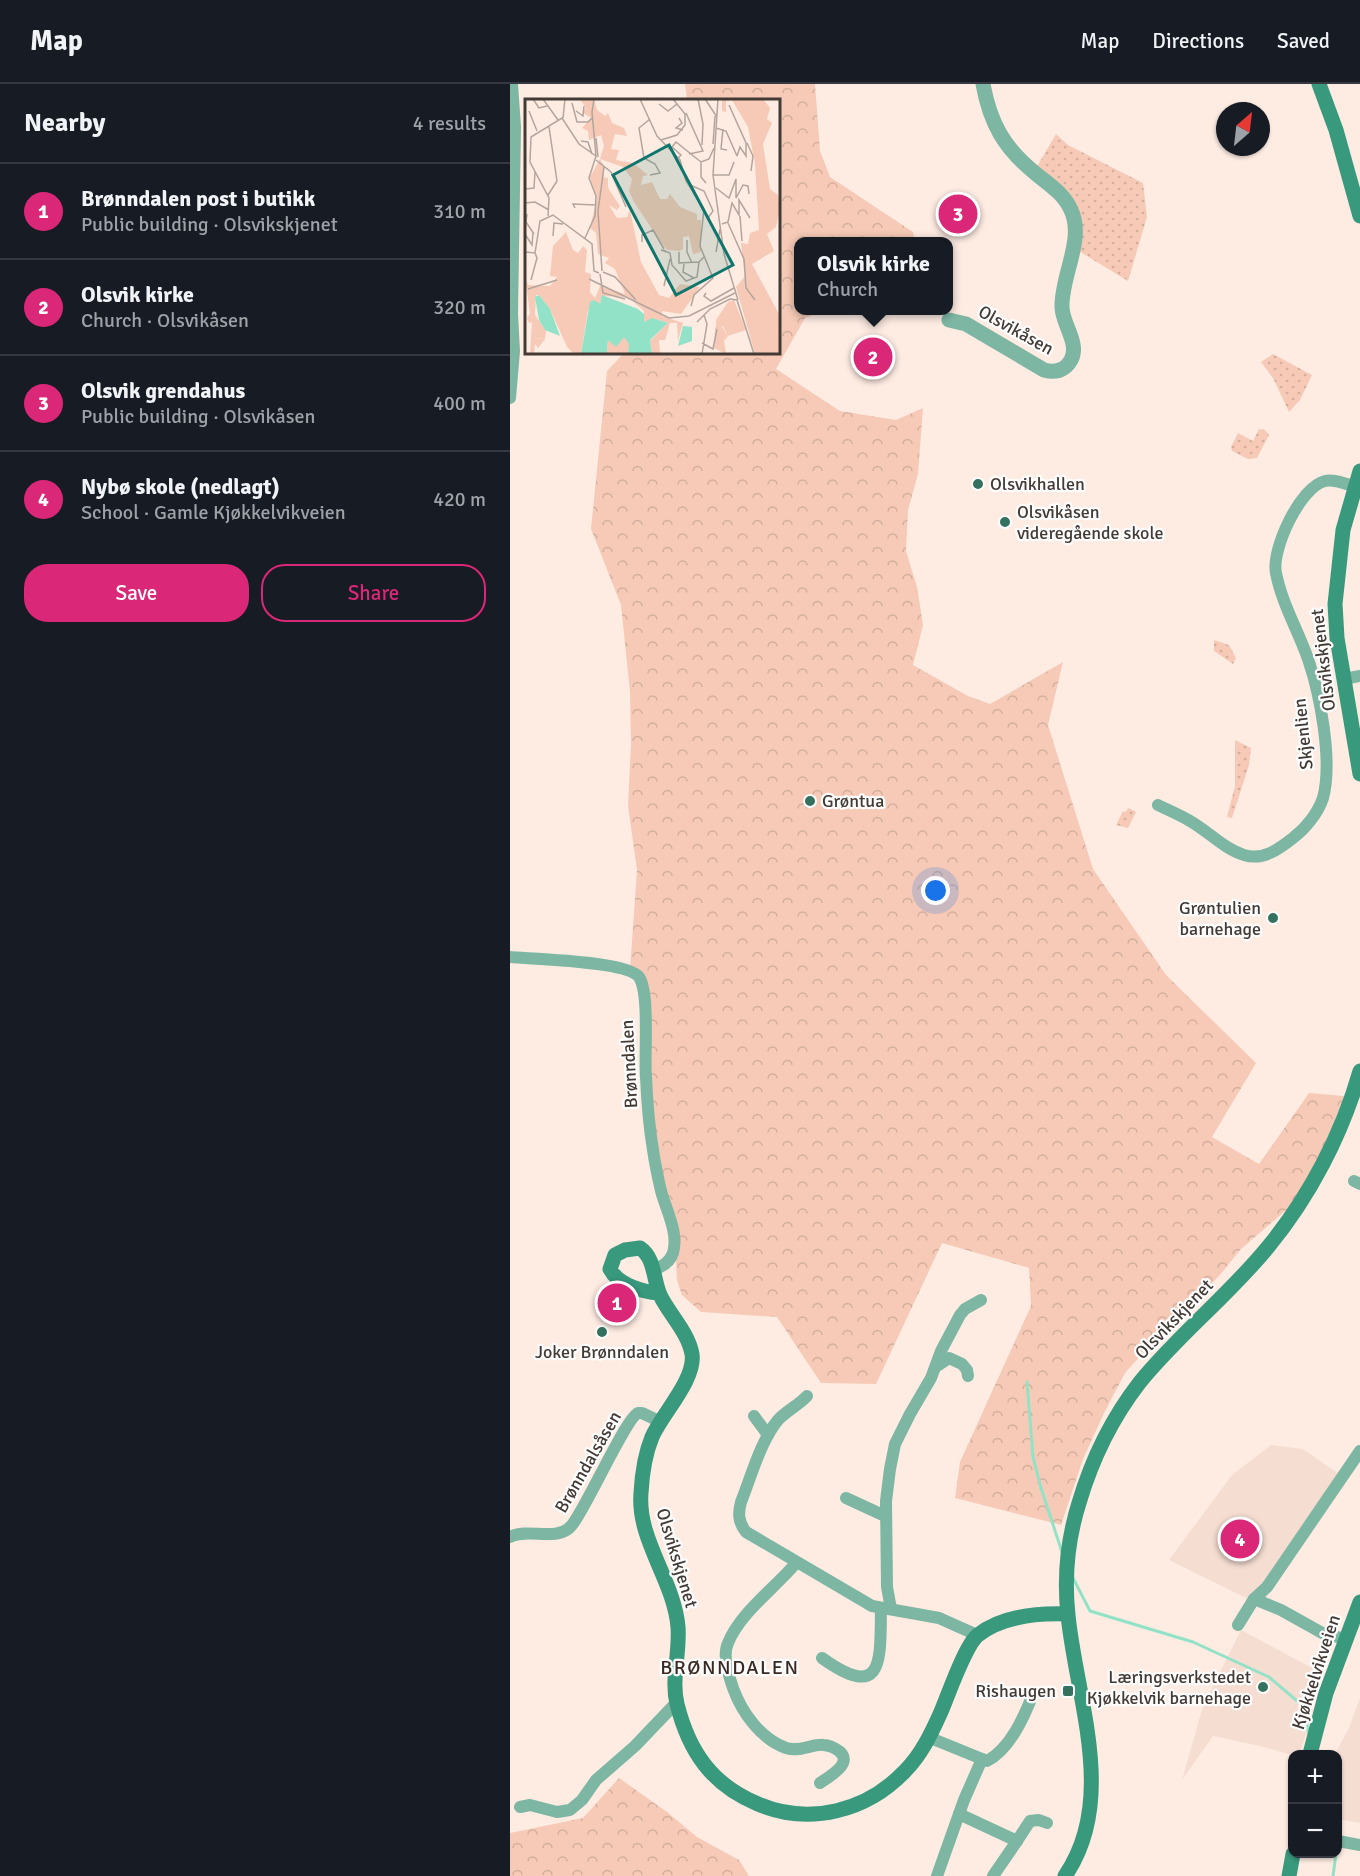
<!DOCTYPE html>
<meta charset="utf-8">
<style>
:root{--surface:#171b24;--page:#242831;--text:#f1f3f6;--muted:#9ea1a6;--line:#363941;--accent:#db2777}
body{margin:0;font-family:Signika,sans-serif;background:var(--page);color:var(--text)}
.controls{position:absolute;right:18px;bottom:18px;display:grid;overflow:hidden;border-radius:12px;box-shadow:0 2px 4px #0004}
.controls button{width:54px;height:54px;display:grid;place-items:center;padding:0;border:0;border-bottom:2px solid var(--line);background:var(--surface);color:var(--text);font:30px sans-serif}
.compass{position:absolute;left:706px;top:18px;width:54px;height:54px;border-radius:50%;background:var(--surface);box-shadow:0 2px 4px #0004;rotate:28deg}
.you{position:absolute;left:426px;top:807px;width:21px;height:21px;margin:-15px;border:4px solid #fff;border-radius:50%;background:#1a73e8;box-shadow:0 0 0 9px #1a73e833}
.badge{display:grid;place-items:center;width:39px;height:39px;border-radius:50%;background:var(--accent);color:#fff;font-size:20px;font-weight:700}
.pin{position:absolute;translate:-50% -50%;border:3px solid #fff;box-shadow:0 2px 6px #0006}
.popup{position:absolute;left:284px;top:153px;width:159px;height:78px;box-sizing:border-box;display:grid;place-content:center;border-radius:12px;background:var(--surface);filter:drop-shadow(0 2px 4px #0005);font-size:20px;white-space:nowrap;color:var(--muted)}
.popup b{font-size:22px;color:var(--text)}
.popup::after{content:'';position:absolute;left:50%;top:100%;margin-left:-12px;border:12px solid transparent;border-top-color:var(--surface)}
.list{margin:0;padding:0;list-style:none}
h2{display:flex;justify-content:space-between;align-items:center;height:78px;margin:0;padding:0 24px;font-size:26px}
h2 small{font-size:20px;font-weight:400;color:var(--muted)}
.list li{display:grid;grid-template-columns:39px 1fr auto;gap:18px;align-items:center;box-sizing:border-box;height:96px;padding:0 24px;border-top:2px solid var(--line)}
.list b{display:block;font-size:22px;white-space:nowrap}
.list p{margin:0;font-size:20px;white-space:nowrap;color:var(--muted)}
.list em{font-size:20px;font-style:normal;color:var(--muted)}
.actions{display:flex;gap:12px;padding:18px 24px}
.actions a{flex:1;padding:14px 0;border:2px solid var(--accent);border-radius:24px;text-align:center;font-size:21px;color:var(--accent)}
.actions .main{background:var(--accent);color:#fff}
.map{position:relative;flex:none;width:850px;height:1792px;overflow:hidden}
header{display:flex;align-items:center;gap:36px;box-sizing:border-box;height:84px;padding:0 30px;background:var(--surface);border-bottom:2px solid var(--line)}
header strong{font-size:28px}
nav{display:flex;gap:33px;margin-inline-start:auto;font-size:21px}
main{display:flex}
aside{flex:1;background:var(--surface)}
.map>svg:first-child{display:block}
</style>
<header>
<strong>Map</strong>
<nav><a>Map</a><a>Directions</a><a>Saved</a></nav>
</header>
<main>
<aside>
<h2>Nearby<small>4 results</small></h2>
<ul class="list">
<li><span class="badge">1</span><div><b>Brønndalen post i butikk</b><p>Public building · Olsvikskjenet</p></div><em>310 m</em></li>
<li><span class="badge">2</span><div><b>Olsvik kirke</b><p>Church · Olsvikåsen</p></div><em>320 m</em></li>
<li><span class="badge">3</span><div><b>Olsvik grendahus</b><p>Public building · Olsvikåsen</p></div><em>400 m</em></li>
<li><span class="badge">4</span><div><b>Nybø skole (nedlagt)</b><p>School · Gamle Kjøkkelvikveien</p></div><em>420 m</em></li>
</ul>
<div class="actions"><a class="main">Save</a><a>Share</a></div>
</aside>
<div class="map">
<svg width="850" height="1792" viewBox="0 0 850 1792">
<defs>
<pattern id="forest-crowns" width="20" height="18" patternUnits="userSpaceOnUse" patternTransform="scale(1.5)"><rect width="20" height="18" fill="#f6cab6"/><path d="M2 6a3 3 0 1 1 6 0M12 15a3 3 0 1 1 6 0" fill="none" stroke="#d4ae9d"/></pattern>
<pattern id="park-dots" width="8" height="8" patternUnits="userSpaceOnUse" patternTransform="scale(1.5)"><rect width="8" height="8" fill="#f6cab6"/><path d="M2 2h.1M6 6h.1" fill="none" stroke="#d4ae9d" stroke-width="1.8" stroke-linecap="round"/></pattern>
</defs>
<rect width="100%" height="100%" fill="#feece3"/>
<g fill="#f5ddd1">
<path d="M761,1361l32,4 36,25 -87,127 -83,-41 63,-85z"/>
<path d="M731,1546l73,39 -2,48 -13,37 -7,1 -32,-9 -47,-10 -31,44 21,-74z"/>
<path d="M850,1614v125l-22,-4v-65h-3l14,-26z"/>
</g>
<g fill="url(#forest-crowns)">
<path d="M175,0h130l5,67 10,26 83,55 2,9 -117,1v68l25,1 -18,7 -29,51 64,42 56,9 27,-12 -5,66 -10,36 -2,41 11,36 6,38 -10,40 55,31 22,8 73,-42 -15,63 45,144 73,106 90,88 -44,74 47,27 50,-71 35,3 -14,38 -21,43 -18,29 -50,43 -22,27 -58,57 -36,40 -21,40 -21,46 -22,66 -106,-27 5,-36 71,-156 -2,-38 -87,-25 -66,141 -55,-1 -44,-66 -76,-5 -19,-17 -5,-15 -2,-40 -22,-90 -9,-157 -14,-23 7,-100 -9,-64 3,-61 -1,-53 -9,-87 -30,-76 16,-158 17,-18 154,-1v-252h-91z"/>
<path d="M109,1694l48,34 30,25 42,23 10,16h-239v-43l73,-15z"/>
</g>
<g fill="url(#park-dots)">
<path d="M546,50l12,11 75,38 4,34 -19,64 -51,-31 2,-21 -44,-59z"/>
<path d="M763,270l39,21 -12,25 -11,12 -16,-34 -12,-16z"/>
<path d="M749,345l6,1 4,5 -12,23 -9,1 -16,-8 -1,-4 7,-14 15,8z"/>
<path d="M704,556l15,5 7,13 -3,6 -19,-13z"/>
<path d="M725,656l16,8 -2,17 -17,53 -5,-1 8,-31z"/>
<path d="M619,724l7,4 -8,16 -12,-3 7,-14 2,1z"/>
</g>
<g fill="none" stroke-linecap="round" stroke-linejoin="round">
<g stroke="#92e2c7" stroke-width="3">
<path d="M517,1298l6,75 8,31 21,64"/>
<path d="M563,1494l17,33 103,31 76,35 34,29 6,28"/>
<path d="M823,1792l3,-22"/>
</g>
<g stroke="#7db6a3" stroke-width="12">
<path d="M0,314l4,-47 -2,-37 3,-187 -3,-43"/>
<path d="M834,595l16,-3"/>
<path d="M648,721c10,5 22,10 32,16 18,10 34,28 54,34 19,6 35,-6 49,-17 13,-10 25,-25 30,-40 10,-37 -3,-104 -15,-139 -10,-29 -26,-55 -32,-86 -5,-23 24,-86 49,-92 9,-2 21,3 31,6"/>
<path d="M0,873c23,2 118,4 129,20 11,16 5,79 7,100 1,24 3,49 7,73 2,14 5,28 8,41 5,19 18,42 12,62 -3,9 -11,14 -20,17"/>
<path d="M844,1097l6,3"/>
<path d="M427,1282l12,-8 13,6 5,6 1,6"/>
<path d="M297,1312c-8,9 -21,15 -29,24 -17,20 -27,57 -37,82 -3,11 -3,20 5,30l126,74 67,12 38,17"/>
<path d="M244,1332l14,19"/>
<path d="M336,1414l39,18"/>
<path d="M0,1453c18,-10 48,6 62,-12 14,-17 54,-107 66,-112 1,0 3,0 4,0l19,9"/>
<path d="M286,1479c-21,25 -56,50 -68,80 -6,13 1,33 5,45 9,25 28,51 53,60 19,6 33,-12 53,3 15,12 -9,25 -19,32"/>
<path d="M744,1515l27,11 43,24 22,5"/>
<path d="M381,1525l-4,-22 -1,-86 4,-32 5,-25 15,-30 21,-36 10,-27 19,-36 5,-6 16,-9"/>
<path d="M728,1541l16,-26 13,-12 93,-136"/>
<path d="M312,1574c63,45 58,0 59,-49"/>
<path d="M418,1653l59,24c23,-12 37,-44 46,-67"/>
<path d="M10,1723l10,-2 27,7 13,-2 12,-10 14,-20 39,-34 42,-44"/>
<path d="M449,1730l58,27 -24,35"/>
<path d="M507,1757l13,-20 9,-1 8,3"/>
<path d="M828,1757l22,4"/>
<path d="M427,1792l27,-76 18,-41"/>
</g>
<path stroke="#7db6a3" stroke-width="15" d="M439,236l17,4 78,46c11,3 21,1 27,-10 9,-17 -9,-36 -9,-53 -1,-32 24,-69 8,-99 -7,-15 -23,-25 -35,-35 -31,-25 -45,-50 -52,-89"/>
<g stroke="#38997d" stroke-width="15">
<path d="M809,0l17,46 24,86"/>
<path d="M850,387l-17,59 -8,74 2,34 23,136"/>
<path d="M149,1209c-16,-1 -41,-8 -49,-24l5,-14 10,-5 15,-2c15,10 13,31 20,47 9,19 28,37 32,59 4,25 -30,60 -40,83 -7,17 -10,38 -11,56 -4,47 33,87 37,134 2,26 -7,52 -1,77 12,48 35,81 81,100 52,22 109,7 147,-33 16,-16 26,-37 35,-57 8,-18 25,-69 38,-79 24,-19 60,-22 89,-21"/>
<path d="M800,1670l16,-61 34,-91"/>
<path d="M555,1792c53,-77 11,-178 3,-261 -4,-37 0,-77 11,-112 13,-44 33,-85 61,-121 39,-48 89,-87 128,-135 42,-51 74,-113 92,-176"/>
<path d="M779,1792l4,-22"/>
</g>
</g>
<g fill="#34725f" stroke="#fdfdfd" stroke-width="2">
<circle cx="468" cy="400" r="6"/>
<circle cx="495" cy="438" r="6"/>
<circle cx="300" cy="717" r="6"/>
<circle cx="763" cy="834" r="6"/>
<circle cx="92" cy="1248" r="6"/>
<circle cx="753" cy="1603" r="6"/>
<rect x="552" y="1601" width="12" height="12" rx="3"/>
</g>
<g text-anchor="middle" stroke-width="4.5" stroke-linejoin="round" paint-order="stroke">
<g font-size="18" fill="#433a35" stroke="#fdfdfd">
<text transform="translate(506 246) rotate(29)" y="6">Olsvikåsen</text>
<text transform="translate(813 576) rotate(-97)" y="6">Olsvikskjenet</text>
<text transform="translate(793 650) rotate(-96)" y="6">Skjenlien</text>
<text transform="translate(119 980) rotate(-93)" y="6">Brønndalen</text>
<text transform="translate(664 1235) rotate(-46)" y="6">Olsvikskjenet</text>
<text transform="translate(78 1378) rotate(-60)" y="6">Brønndalsåsen</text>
<text transform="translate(167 1474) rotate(73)" y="6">Olsvikskjenet</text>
<text transform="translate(806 1588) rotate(-72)" y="6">Kjøkkelvikveien</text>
</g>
<g font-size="18" fill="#433a35" stroke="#fdfdfd" text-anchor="start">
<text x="480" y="406">Olsvikhallen</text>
<text x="507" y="434">Olsvikåsen<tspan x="507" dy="21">videregående skole</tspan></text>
<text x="312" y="723">Grøntua</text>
<text x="751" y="830" text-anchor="end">Grøntulien<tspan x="751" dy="21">barnehage</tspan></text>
<text x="92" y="1274" text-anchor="middle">Joker Brønndalen</text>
<text x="741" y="1599" text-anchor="end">Læringsverkstedet<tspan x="741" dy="21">Kjøkkelvik barnehage</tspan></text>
<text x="546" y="1613" text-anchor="end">Rishaugen</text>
</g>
<g font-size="20" letter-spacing="1.5" fill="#3b2a21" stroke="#fdfdfd">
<text x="220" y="1590">BRØNNDALEN</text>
</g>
</g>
<g transform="translate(15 15)">
<rect width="255" height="255" fill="#feece3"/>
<path d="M55,0h14l3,11 8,6 3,-3 4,10 12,5 3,8 -12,-2 -4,15 8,1 -3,10 17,3 15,12 -5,1 -2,9 11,-3 8,17h7l3,-5 10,13 17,7v6h4v32l-8,2 -4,-18 -6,1v12l-3,2 -13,-1 -7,-9 -26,-39 -5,-11 3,-12 -9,-12 -23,-8 4,-13 -3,-11 -12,5 -1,-9 -6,-3 9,-10 -9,-6 4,-4zM197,0h41l7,9 -3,11 5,4 -9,21 7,45 8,6 2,13 -4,19 -9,7 7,17 -22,13 28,52v38h-25l-19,-67 9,-11 -4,-33 7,1 2,-11 9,-3 -4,-66 -7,-37 -16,-27 -6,1v11l-4,-1zM77,78l6,1v10l12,18 -3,4 -8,-5 8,13 10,-1 3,-7 11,52 18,33 10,3 11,-14 20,3 -19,27 -19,-3v5l21,7 -5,18 -1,-18h-7l-5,17h-6l1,14h-8l-2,-13 18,-18 -14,-4 -10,3v-11l-16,-14 -26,-1 -2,8 -12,6 -7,44h-7l-7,-7 -17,-38 -11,-14h-3l-1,20 11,16 -1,8 -12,-1v-16l-4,1 -2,-5 3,-5 -5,-36 3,8 22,1 7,-9 -7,-1 3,-30 13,-14 7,18 5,3 5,-7 4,4 -2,22 6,2 -1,18 5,6 5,-12 25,8 -10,-25 -10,-6 4,-5 -11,-4 -2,-21 -6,-5zM196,226l7,11 -4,5 2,13 -12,-6 1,-21zM99,237l6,7 -2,11h-21l1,-14 10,3z" fill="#f6cab6"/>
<path d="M75,60l4,7v32l-7,2 -7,-23zM7,222l4,12 -3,5 12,1 -7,9 -3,-4 -1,10h-4z" fill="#f6cab6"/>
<path d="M209,201l12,30 -18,6 -5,-10 -7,1v-7l12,-18z" fill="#f6cab6"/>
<path d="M14,196l11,14 10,27 -15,-6 -6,-10 -4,-23zM77,196l36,14 6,5v8l8,-4 16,5 -18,17 2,14h-24l1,-10 -5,-7 -8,10 -8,-7 -1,14h-26l9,-52 4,-2 6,4zM158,227l9,1v14l-14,5z" fill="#92e2c7"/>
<path fill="none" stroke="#b3a59d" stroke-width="1.5" d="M8,0l6,9 8,-2M18,0l15,21M115,0l17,37 23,24 6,21 18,28 -4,37 13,32 -19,17 -3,11M173,0l5,25 -1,21M180,0l12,18M193,0l-5,76 11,79 14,46M47,4l5,19h11l4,-4M134,5l9,7 9,-7M204,6l17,38v13l-6,-9 -3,9M4,12l8,20M51,12l7,5 1,-10M161,14l17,38 -14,3M38,19l2,-19M154,19l3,5 -6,5 7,2M125,20l-11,9 5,30 11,6 5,9 -10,2M191,29l10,3 11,25M198,30l-2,20 6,1M71,39l2,19M136,41l16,-5 8,-10v-11l-12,-15M56,42l7,1 4,12M222,44l6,13 -2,15M188,45l2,-28M153,59l3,-3 -9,-8 4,-5 25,20 8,-3 5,-11M71,61l15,12 15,35M176,63v15l5,6M188,76h16l5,-13M165,86l14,6 9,20 -5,7M191,89l13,10 7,-19v19l7,-13 5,1 1,8M0,90l9,-1 1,-16M23,96l9,-14 -8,-54M0,104l10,-1 14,8M50,109l-2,-4 23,1M2,115l-1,8 8,12M23,117l1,-18 -19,-36 1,-25 31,-19 17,26 17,12 -4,-44 2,-13M215,117l2,25M203,124l16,36 2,29 9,12M197,125l6,-2 4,-19 7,12v-15l11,18M0,135l7,11 1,-12M28,137l1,-13 9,1M60,139l10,-22 1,-20 -7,-18 7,-22M162,141v12l5,11M117,143v-7l11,-5 11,19M141,152l-5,-1 9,3 2,12 14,16 11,-4 2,-15 5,-5M0,153l10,1 5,-32 13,-6 39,29 2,27 5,2M154,153v11l20,-1M191,153l4,-23M159,165l-1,8 11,6M77,172l-4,-60 6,-44M78,173l12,5 21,23M75,175l3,19 22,6M64,180l80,39 20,-2 46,-23M6,181l6,-22 -2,-5M139,187l6,-27M3,190l29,-9M181,194l-2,3 7,5 23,-13M172,223l13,-13 20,-10 7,1 17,54M177,244l11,6 4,-20M177,255l5,-30 -3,-9"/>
<path fill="#0f766e" fill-opacity="0.15" stroke="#0f766e" stroke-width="3" d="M144,46l64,120 -57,30 -63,-120z"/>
<rect width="255" height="255" fill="none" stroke="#433a35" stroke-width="3"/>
</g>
</svg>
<div class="controls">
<button>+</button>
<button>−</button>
</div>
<svg class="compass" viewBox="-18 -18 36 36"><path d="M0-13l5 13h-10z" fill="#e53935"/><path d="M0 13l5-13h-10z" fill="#9ea1a6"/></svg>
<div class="you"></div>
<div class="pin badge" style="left:107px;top:1219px">1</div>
<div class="pin badge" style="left:363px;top:273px">2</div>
<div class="popup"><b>Olsvik kirke</b>Church</div>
<div class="pin badge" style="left:448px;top:130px">3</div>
<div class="pin badge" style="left:730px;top:1455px">4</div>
</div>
</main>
